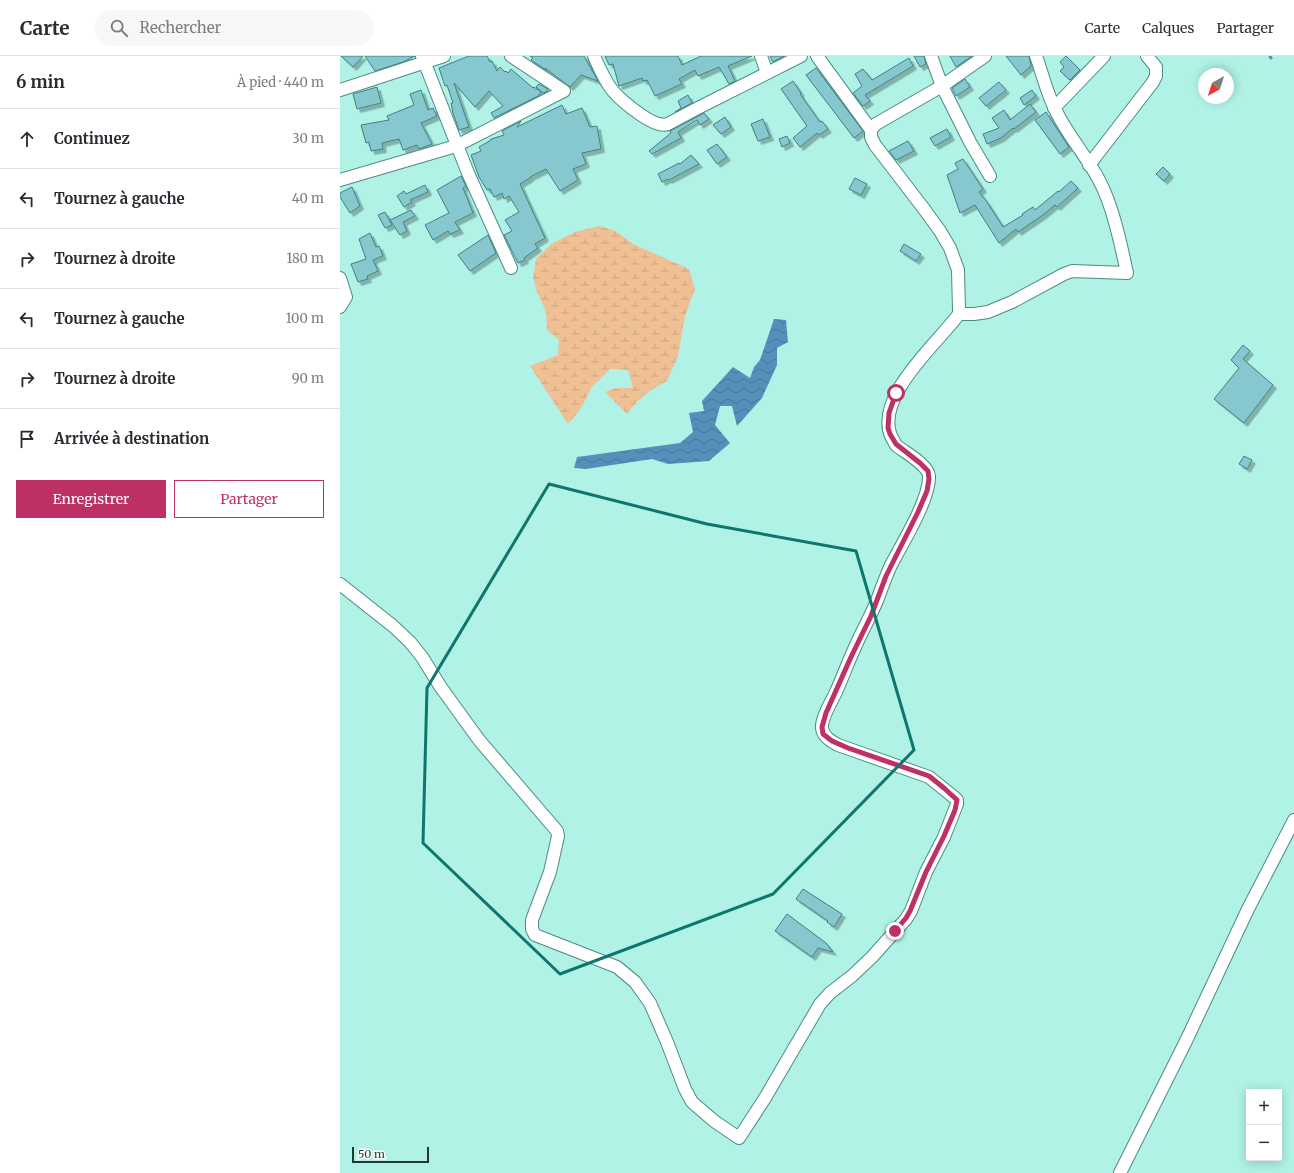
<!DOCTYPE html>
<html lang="fr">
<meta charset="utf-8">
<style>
:root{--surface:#fff;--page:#f7f7f7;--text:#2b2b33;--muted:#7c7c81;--line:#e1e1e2;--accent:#bd3166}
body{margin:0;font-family:Merriweather,serif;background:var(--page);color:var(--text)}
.controls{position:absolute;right:12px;bottom:12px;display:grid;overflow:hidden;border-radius:0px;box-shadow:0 2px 10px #0003}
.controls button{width:36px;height:36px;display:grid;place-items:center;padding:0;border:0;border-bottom:1px solid var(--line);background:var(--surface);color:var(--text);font:20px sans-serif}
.compass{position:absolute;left:858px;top:12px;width:36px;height:36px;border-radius:50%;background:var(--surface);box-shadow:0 2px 10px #0003;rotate:219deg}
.scale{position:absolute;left:12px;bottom:10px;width:77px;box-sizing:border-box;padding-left:4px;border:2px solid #1f3a35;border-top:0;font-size:11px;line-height:14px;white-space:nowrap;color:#1f3a35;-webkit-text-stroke:3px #fff;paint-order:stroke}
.stop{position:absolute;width:12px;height:12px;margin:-9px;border:3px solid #bd3166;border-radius:50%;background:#fff}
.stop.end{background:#bd3166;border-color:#fff;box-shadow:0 1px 4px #0008}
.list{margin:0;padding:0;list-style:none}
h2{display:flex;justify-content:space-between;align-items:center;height:52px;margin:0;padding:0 16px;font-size:17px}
h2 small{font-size:13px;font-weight:400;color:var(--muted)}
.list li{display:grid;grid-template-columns:26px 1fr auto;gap:12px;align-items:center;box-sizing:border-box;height:60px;padding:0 16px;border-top:1px solid var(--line)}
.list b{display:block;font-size:15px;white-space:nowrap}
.list em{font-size:13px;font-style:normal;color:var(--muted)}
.actions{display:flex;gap:8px;padding:12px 16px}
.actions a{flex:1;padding:9px 0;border:1px solid var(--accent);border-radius:0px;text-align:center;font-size:14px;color:var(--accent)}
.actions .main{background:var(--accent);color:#fff}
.icon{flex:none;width:22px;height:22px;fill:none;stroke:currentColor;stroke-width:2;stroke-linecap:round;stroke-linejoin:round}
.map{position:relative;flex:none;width:954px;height:1117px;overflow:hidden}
header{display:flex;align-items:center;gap:24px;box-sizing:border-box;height:56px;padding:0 20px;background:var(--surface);border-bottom:1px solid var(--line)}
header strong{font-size:19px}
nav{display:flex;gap:22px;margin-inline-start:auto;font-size:14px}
.search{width:280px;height:36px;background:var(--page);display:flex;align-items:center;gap:10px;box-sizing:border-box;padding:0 14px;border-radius:22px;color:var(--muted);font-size:15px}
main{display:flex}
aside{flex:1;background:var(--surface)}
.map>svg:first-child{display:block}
</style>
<header>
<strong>Carte</strong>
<div class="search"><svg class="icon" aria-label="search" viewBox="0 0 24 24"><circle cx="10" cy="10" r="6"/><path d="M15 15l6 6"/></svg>Rechercher</div>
<nav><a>Carte</a><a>Calques</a><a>Partager</a></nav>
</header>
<main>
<aside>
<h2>6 min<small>À pied · 440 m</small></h2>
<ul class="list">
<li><svg class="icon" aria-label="ahead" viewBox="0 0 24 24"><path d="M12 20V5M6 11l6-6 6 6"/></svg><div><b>Continuez</b></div><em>30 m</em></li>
<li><svg class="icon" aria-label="left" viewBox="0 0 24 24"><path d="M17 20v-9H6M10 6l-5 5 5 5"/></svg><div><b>Tournez à gauche</b></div><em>40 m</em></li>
<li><svg class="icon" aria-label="right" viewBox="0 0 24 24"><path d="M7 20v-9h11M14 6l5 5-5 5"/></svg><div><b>Tournez à droite</b></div><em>180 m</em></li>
<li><svg class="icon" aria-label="left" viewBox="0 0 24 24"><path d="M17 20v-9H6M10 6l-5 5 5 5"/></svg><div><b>Tournez à gauche</b></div><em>100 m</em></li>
<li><svg class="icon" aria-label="right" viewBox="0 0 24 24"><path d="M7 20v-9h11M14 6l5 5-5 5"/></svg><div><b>Tournez à droite</b></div><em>90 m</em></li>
<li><svg class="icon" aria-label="arrive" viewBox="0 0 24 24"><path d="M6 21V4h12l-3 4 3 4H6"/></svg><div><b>Arrivée à destination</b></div></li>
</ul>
<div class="actions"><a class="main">Enregistrer</a><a>Partager</a></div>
</aside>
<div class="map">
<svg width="954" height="1117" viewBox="0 0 954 1117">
<defs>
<pattern id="wetland-marsh" width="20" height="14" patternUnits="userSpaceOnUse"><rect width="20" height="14" fill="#f0c095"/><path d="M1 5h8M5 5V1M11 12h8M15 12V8" fill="none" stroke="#cda681"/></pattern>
<pattern id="water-waves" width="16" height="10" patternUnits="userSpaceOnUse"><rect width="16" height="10" fill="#558fba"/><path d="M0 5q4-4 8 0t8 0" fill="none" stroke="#467698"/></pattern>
<filter id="shadow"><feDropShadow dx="3.5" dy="3.5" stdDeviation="0" flood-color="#0004"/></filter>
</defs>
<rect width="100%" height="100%" fill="#b0f2e6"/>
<path fill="url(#wetland-marsh)" d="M259,170l17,5 17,13 56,25 6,20 -10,27 -7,40 -11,25c-19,10 -27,16 -40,33l-22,-22 11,-4h17l-5,-18 -18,-1 -18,18 -12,23 -12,14 -38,-58 28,-11 1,-15 -12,-10 -1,-19 -9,-19 -4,-14 3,-19 15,-15 24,-12z"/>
<path fill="url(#water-waves)" d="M434,263l12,1 2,22 -11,6v17l-15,33 -25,28 -5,-20h-12l-5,19 15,18 -21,18 -41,3 -16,-5 -66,10 -12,-1 3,-11 103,-14 13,-11 -4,-19 15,-2 -2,-10 31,-34 17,11 4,-11 6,-7z"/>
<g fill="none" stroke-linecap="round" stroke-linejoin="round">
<path stroke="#558fba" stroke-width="3" d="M930,0l1,2"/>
</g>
<g fill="#86c8ce" stroke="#3e8085" filter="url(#shadow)">
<path d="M1,0h22l-10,11z"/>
<path d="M25,0h50l-12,6 -28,9z"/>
<path d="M129,0h18l3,6 2,-1 5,10 3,-4 5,5 1,-1 2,2 3,-4 22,19 1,-1 7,5 -3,4 -44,22 -3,-5 12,-7 -14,-15 -14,16 -21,-24 15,44 -10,3 -6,-17 -2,-10h2l-6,-18 -2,1 -6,-18z"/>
<path d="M190,0h54l14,25 -17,-6 -11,12 -25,-19 1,2 -15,-10 2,-2z"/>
<path d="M265,0h73l4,9 19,-9h51l-24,10 7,15 -6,3 -10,-17 -21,9 -3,-6 -16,9 3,5 -27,12 -8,-16 -4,1 -1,-3 -23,8 -6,-22 -4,1z"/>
<path d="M430,0h14l-11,6z"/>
<path d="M574,0h10l2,8 -6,3z"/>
<path d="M610,0h22l-16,11z"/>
<path d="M666,0h23l2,10 -10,9z"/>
<path d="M726,0l14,14 -10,10 -10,-9 4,-4 -4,-5z"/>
<path d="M569,2l4,8 -48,29 5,6 -7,5 -10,-13 9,-7 -7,-12 8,-5 9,11z"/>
<path d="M476,12l47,63 -9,7 -48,-63z"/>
<path d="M625,23l5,8 -14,9 -4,-8z"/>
<path d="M453,25l8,12 -1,1 20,28 2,-1 6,8 -9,6 -2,-2 -17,14 -7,-9 14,-12 -26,-37z"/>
<path d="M659,26l7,8 -20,16 -7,-8z"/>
<path d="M199,28l9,5 -2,3 -3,1 -7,-6z"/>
<path d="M37,31l4,16 -24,6 -4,-15z"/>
<path d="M81,34l7,20 5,-2 4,8 -16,7 11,21 -13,5 -2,-4 -14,5 -4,-11 -17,4 1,6 -12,2 -2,-9 -3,1 -5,-18 28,-5 -2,-4 27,-11 -4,-11z"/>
<path d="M692,34l4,6 -12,9 -4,-7z"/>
<path d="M348,39l4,8 -17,9 6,-4 -3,-7z"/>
<path d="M690,48l6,8 -22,17 -1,-1 -12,10 -14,6 -4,-10 16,-6 -7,-10 12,-8 6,10z"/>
<path d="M222,49l4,9 16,-6 8,19 7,-1 4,23 -19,4 4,11 -13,5 5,11 -18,11 -14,-22 -16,8v1l-10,6 25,54 -10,6 3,4 -14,10 1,2 -7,3 -14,-28 8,-4 -7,-11 14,-8 -10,-16 -5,3 -2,-6 -8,4 -4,-8 -3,1 -8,-13 -8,-22 10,-4 -2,-4 12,-7v-1l13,-4 -2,-4 19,-10 -4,6z"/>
<path d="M706,56l23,35 -9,7 -25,-34z"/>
<path d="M364,57l5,6 -9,6 -3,-5 -19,12 3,6 -29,16 -3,-3 22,-18 -1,-2z"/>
<path d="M385,61l6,10 -10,7 -8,-9z"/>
<path d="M423,63l7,18 -12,4 -7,-17z"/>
<path d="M607,73l4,8 -16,9 -5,-8z"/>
<path d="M447,80l3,7 -8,4 -3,-8z"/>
<path d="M568,85l6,10 -18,9 -7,-9z"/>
<path d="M377,88l10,13 -10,7 -10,-14z"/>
<path d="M351,99l8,9 -30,16 -1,-1 -6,3 -4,-8 21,-11 1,1z"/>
<path d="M623,103l20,30 -4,3 8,10 16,25 20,-12 -1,-1 11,-7 2,3 23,-19 1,1 12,-11 7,7 -21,19 -2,-2 -12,10 -25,17 -2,-3 -17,14 -24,-38 -15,8 -13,-38 11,-6 -3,-6z"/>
<path d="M823,111l7,7 -6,7 -8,-7z"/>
<path d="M121,120l5,10 -3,2 10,25 -18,9 5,8 -10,4 -2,-3 -15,9 -8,-15 24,-12 -12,-23z"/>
<path d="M515,122l12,6 -6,11 -12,-6z"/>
<path d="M85,129l3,7 -18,8 2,2 -8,5 -7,-11 7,-5 2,3z"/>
<path d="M12,131l8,19 -10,7 -10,-16v-4z"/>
<path d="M71,154l4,6 -12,6 4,9 -7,4 -10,-15z"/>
<path d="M45,156l7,13 -7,3 -7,-13z"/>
<path d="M30,177l6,14 3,-1 4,10 -10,4 5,11 -11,5 1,3 -10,3 -7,-18 15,-5 -7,-20z"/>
<path d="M148,179l8,18 -26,18 -12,-16z"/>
<path d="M564,188l17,10 -5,7 -16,-10z"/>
<path d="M903,289l7,6 -7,8 30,26 -29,38 -30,-24 25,-31 -8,-8z"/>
<path d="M904,400l8,4 -5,9 -8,-5z"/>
<path d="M463,833l39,25 -8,13 -7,-5 1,-1 -32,-22z"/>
<path d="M447,858l39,29 7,9 -15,-4 -6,9 -37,-26z"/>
</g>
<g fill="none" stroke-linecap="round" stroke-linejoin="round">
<defs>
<g id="street">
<path d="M82,0l46,117 43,95"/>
<path d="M254,0c5,11 9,21 16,31 7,11 36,34 49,37 3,1 6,1 9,0l28,-15 105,-53"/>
<path d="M421,0l6,17"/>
<path d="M477,0l54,74"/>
<path d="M645,0l-43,30 28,56 20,34"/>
<path d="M0,34l104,-34"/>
<path d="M714,52l50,-52"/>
<path d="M749,109l64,-83 3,-6v-9l-9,-11"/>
<path d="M0,124l116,-34 108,-55 -53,-35"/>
<path d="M0,222l6,19 -6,10"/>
<path d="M619,258h15l14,-2 24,-10 52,-28 8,-3 55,2c-6,-28 -14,-67 -28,-93 -12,-23 -30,-43 -42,-67 -10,-18 -14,-38 -21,-57"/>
<path d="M0,528l53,42 17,16 12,15 18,29 39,54 78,91 1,5 -8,36 -18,48v9l3,6 82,32 18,15 15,21 17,39 18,47 7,13 22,19 25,17 26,-40 55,-94 10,-11 22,-17 20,-19 34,-38 5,-8 15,-39 18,-35 13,-33v-4l-2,-2 -26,-21 -91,-32c-7,-4 -15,-8 -16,-17 -1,-10 10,-27 14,-36 7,-16 13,-32 20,-47 7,-16 16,-31 22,-47 4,-11 8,-22 13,-33 11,-21 39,-66 38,-89 -1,-11 -23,-23 -32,-30 -3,-3 -4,-7 -6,-10 -16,-38 43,-90 64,-117l4,-5v-4l-1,-40 -8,-22 -10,-17 -16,-22 -49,-64 -4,-8v-7l5,-6 66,-38 -11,-30"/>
<path d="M780,1117l66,-132 62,-132 46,-89"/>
</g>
</defs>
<use href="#street" stroke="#4c8b81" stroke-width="14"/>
<use href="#street" stroke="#fff" stroke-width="12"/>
</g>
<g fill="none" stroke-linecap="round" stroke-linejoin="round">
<path stroke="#bd3166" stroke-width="5" d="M555,875l11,-13 4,-7 16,-39 18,-36 11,-26 2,-10 -13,-12 -15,-12 -81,-28 -16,-7 -9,-7 -1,-7 4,-14 25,-56 20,-41 15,-40 32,-64 9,-21 2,-12 -1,-8 -8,-8 -24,-19 -6,-10 -2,-6 1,-15 7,-20"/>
</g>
<path fill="none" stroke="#0f766e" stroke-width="3" stroke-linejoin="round" d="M209,428l158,40 149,27 58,199 -141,144 -213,80 -137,-131 4,-155z"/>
</svg>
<div class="controls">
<button>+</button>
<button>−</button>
</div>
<svg class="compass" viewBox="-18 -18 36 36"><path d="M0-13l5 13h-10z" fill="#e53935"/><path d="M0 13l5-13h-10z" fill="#7c7c81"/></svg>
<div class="scale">50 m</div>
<div class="stop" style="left:556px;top:337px"></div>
<div class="stop end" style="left:555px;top:875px"></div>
</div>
</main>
